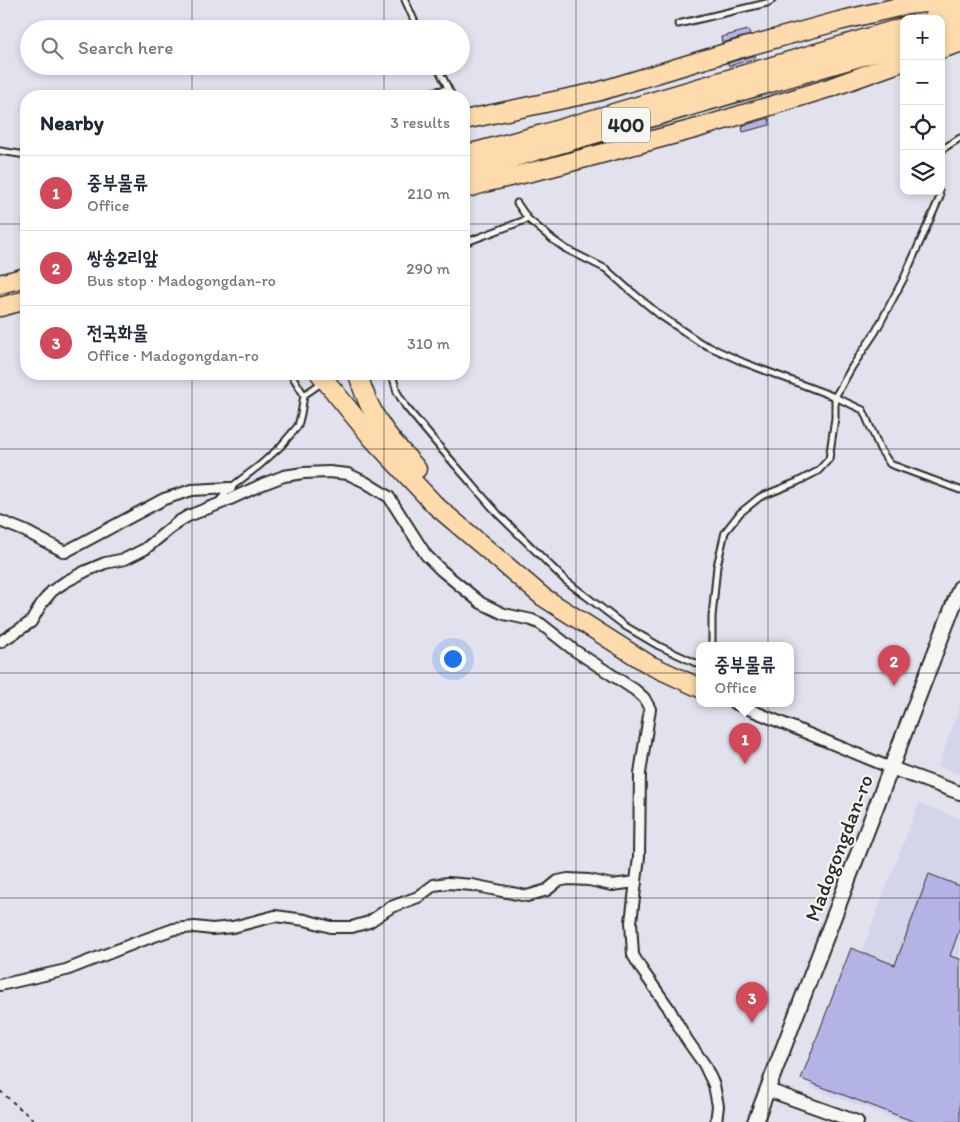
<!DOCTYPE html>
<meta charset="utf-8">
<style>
:root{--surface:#fff;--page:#f2f2f3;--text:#1f2937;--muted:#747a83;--line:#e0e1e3;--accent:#d1495b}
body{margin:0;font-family:Itim,"Poor Story",sans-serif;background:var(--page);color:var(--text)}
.controls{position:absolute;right:15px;top:15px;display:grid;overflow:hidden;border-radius:10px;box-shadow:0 2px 8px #0003}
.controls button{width:45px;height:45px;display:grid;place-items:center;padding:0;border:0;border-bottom:1px solid var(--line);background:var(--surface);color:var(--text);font:25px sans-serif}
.you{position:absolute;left:452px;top:658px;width:18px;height:18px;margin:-12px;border:4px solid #fff;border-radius:50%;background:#1a73e8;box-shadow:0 0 0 8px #1a73e833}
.badge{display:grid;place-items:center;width:32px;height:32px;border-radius:50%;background:var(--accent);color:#fff;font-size:16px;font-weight:700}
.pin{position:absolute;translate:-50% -41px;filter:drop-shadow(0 1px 2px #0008)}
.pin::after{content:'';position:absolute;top:26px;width:18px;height:15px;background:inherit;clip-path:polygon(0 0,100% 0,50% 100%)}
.popup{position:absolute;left:696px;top:642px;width:98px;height:65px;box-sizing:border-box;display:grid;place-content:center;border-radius:10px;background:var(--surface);filter:drop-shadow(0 1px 4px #0005);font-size:16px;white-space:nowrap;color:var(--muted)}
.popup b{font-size:19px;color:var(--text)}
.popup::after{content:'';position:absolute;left:50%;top:100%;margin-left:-10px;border:10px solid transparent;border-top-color:var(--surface)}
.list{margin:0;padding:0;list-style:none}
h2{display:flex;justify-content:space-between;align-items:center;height:65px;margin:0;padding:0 20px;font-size:21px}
h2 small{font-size:16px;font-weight:400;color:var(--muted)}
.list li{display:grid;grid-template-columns:32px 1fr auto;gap:15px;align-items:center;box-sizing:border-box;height:75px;padding:0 20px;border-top:1px solid var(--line)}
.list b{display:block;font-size:19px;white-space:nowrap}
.list p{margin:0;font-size:16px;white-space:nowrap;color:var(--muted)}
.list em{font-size:16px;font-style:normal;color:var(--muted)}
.icon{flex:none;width:28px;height:28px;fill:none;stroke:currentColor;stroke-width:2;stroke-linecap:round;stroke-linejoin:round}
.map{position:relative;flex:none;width:960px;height:1122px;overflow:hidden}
.search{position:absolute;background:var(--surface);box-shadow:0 2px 8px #0003;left:20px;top:20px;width:450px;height:55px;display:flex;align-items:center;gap:12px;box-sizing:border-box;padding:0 18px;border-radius:28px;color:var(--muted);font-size:19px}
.panel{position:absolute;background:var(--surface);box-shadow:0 2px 8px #0003;left:20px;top:90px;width:450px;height:290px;border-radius:20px}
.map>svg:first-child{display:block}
</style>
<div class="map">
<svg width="960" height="1122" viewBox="0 0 960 1122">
<rect width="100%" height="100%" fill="#e2e2ee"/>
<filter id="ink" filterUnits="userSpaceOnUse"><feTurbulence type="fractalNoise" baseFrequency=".02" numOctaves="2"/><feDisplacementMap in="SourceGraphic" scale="10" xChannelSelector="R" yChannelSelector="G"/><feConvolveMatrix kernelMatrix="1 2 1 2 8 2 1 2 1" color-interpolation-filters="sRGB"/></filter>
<g filter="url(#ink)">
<g fill="#d4d4eb">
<path d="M960,706v68l-22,-8z"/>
<path d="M919,803l41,16v303h-56l-95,-35z"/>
</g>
<g fill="#b4b3e5" stroke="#2b2b2b">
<path d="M748,30l2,5 -28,8 -1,-6z"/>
<path d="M755,55l1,3 -27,8 -1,-3z"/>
<path d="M769,118l1,7 -27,7 -1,-6z"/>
<path d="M929,874l31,12v42l-10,28 10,3v163h-45l-114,-43 50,-131 44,17z"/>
</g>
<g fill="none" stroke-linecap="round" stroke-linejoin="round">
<defs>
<g id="service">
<path d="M405,0l13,29"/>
<path d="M678,24l89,-21 5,-3"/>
<path d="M437,66l15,30"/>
<path d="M409,96l39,-7"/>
<path d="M941,150l19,-12"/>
<path d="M0,151l26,4"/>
<path d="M517,203l11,16 24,20 14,10 40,20 21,19 34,28 40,27 44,20 90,34 28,13 17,39 10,15 70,26"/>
<path d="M464,243l64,-24"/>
<path d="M291,374l13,21"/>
<path d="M392,374l5,18 9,15 37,44 55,63 67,66 60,46 34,20 41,19"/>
<path d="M219,501l11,-13 30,-23 20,-18 18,-21 3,-12 3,-19 13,-9"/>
<path d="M712,645v-28l5,-51 8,-34 15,-19 20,-16 37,-15 21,-11 11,-12 6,-41v-21l17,-30 24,-36 28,-53 36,-81 -1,-6"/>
</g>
<g id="minor">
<path d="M0,521l25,10 40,21 99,-53 28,-9 38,-2"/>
<path d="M0,642l31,-20 11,-19 10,-12 13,-9 21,-11 19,-8 20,-4 20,-10 33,-27 10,-6 36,-14 39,-18 21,-8 19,-3 26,-1 19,2 17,8 24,15 37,58 15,15 40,33 23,11 28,6 9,4 33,26 61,40 9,8 6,11 -10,64 -1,84 -8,65 2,33 9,15 26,37 19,33 17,24 10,21 4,21 -2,16"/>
<path d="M734,703l157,65"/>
<path d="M0,985l66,-15 69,-27 39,-14 21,-2 17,2 21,-2 42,-11 30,4 26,7h21l17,-5 22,-15 27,-10 16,-12 14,-2 24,2 55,11 20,-6 11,-9 10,-2 21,1 23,5 24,-3"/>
</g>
<g id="tertiary">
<path d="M891,768l69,25"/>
<path d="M768,1090l89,32"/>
</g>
<path id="secondary" d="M755,1122l205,-534"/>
<g id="motorway">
<path d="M933,19l27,-8"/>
<path d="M941,32l19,-5"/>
<path d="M941,49l19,-6"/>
<path d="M464,120l133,-28 148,-45 94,-26 68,-16 48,-5"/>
<path d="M464,155l79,-21 361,-107"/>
<path d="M464,172l440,-128"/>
<path d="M464,189l24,-7 60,-14 150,-40 131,-40 75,-27"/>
<path d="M0,284l26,-7"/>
<path d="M0,307l26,-7"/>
<path d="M320,374l52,64 64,68 107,91 107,68 50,23"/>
<path d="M358,374c5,18 13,37 24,53 10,15 23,28 35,42"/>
</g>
</defs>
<use href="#service" stroke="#2b2b2b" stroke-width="9"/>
<use href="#minor" stroke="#2b2b2b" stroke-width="14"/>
<use href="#tertiary" stroke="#2b2b2b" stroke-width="16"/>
<use href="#secondary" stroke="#2b2b2b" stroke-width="18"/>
<use href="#motorway" stroke="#2b2b2b" stroke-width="21"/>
<path stroke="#2b2b2b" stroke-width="2" stroke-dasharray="4 4" stroke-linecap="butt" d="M0,1091l36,31"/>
<use href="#service" stroke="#f6f6f2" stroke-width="5"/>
<use href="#minor" stroke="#f6f6f2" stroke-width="10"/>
<use href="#tertiary" stroke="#f6f6f2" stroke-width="12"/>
<use href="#secondary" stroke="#f6f6f2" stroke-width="14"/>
<use href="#motorway" stroke="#fedbac" stroke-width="18"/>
</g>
</g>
<path fill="none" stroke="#2b2b2b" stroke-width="1" stroke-opacity="0.55" d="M192,0v29M384,0v29M576,0v1122M768,0v1122M192,66v30M384,66v30M0,224h26M464,224h496M192,374v748M384,374v748M0,449h960M0,673h960M0,898h960"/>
<g text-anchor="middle" stroke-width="4" stroke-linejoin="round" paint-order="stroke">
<rect fill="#f6f6f2" stroke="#686867" stroke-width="1" x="602" y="107.5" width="48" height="35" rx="4"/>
<g font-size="20" font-weight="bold" fill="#2b2b2b">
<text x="626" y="132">400</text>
</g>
<g font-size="21" fill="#2b2b2b" stroke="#f6f6f2">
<text transform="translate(839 848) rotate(-69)" y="7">Madogongdan-ro</text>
</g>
</g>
</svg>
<div class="controls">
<button>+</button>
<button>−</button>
<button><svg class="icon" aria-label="locate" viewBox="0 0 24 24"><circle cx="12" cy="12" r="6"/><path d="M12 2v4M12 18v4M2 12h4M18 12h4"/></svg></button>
<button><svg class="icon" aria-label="layers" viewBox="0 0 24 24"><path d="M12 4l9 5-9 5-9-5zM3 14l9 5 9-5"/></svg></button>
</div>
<div class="you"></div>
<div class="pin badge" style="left:745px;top:764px">1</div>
<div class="popup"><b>중부물류</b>Office</div>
<div class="pin badge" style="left:894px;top:686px">2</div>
<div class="pin badge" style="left:752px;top:1023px">3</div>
<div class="search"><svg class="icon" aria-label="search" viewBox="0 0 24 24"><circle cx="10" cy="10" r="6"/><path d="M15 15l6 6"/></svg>Search here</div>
<section class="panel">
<h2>Nearby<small>3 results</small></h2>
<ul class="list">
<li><span class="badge">1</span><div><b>중부물류</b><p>Office</p></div><em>210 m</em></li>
<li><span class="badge">2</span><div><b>쌍송2리앞</b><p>Bus stop · Madogongdan-ro</p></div><em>290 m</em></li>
<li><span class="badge">3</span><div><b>전국화물</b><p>Office · Madogongdan-ro</p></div><em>310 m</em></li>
</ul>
</section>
</div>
